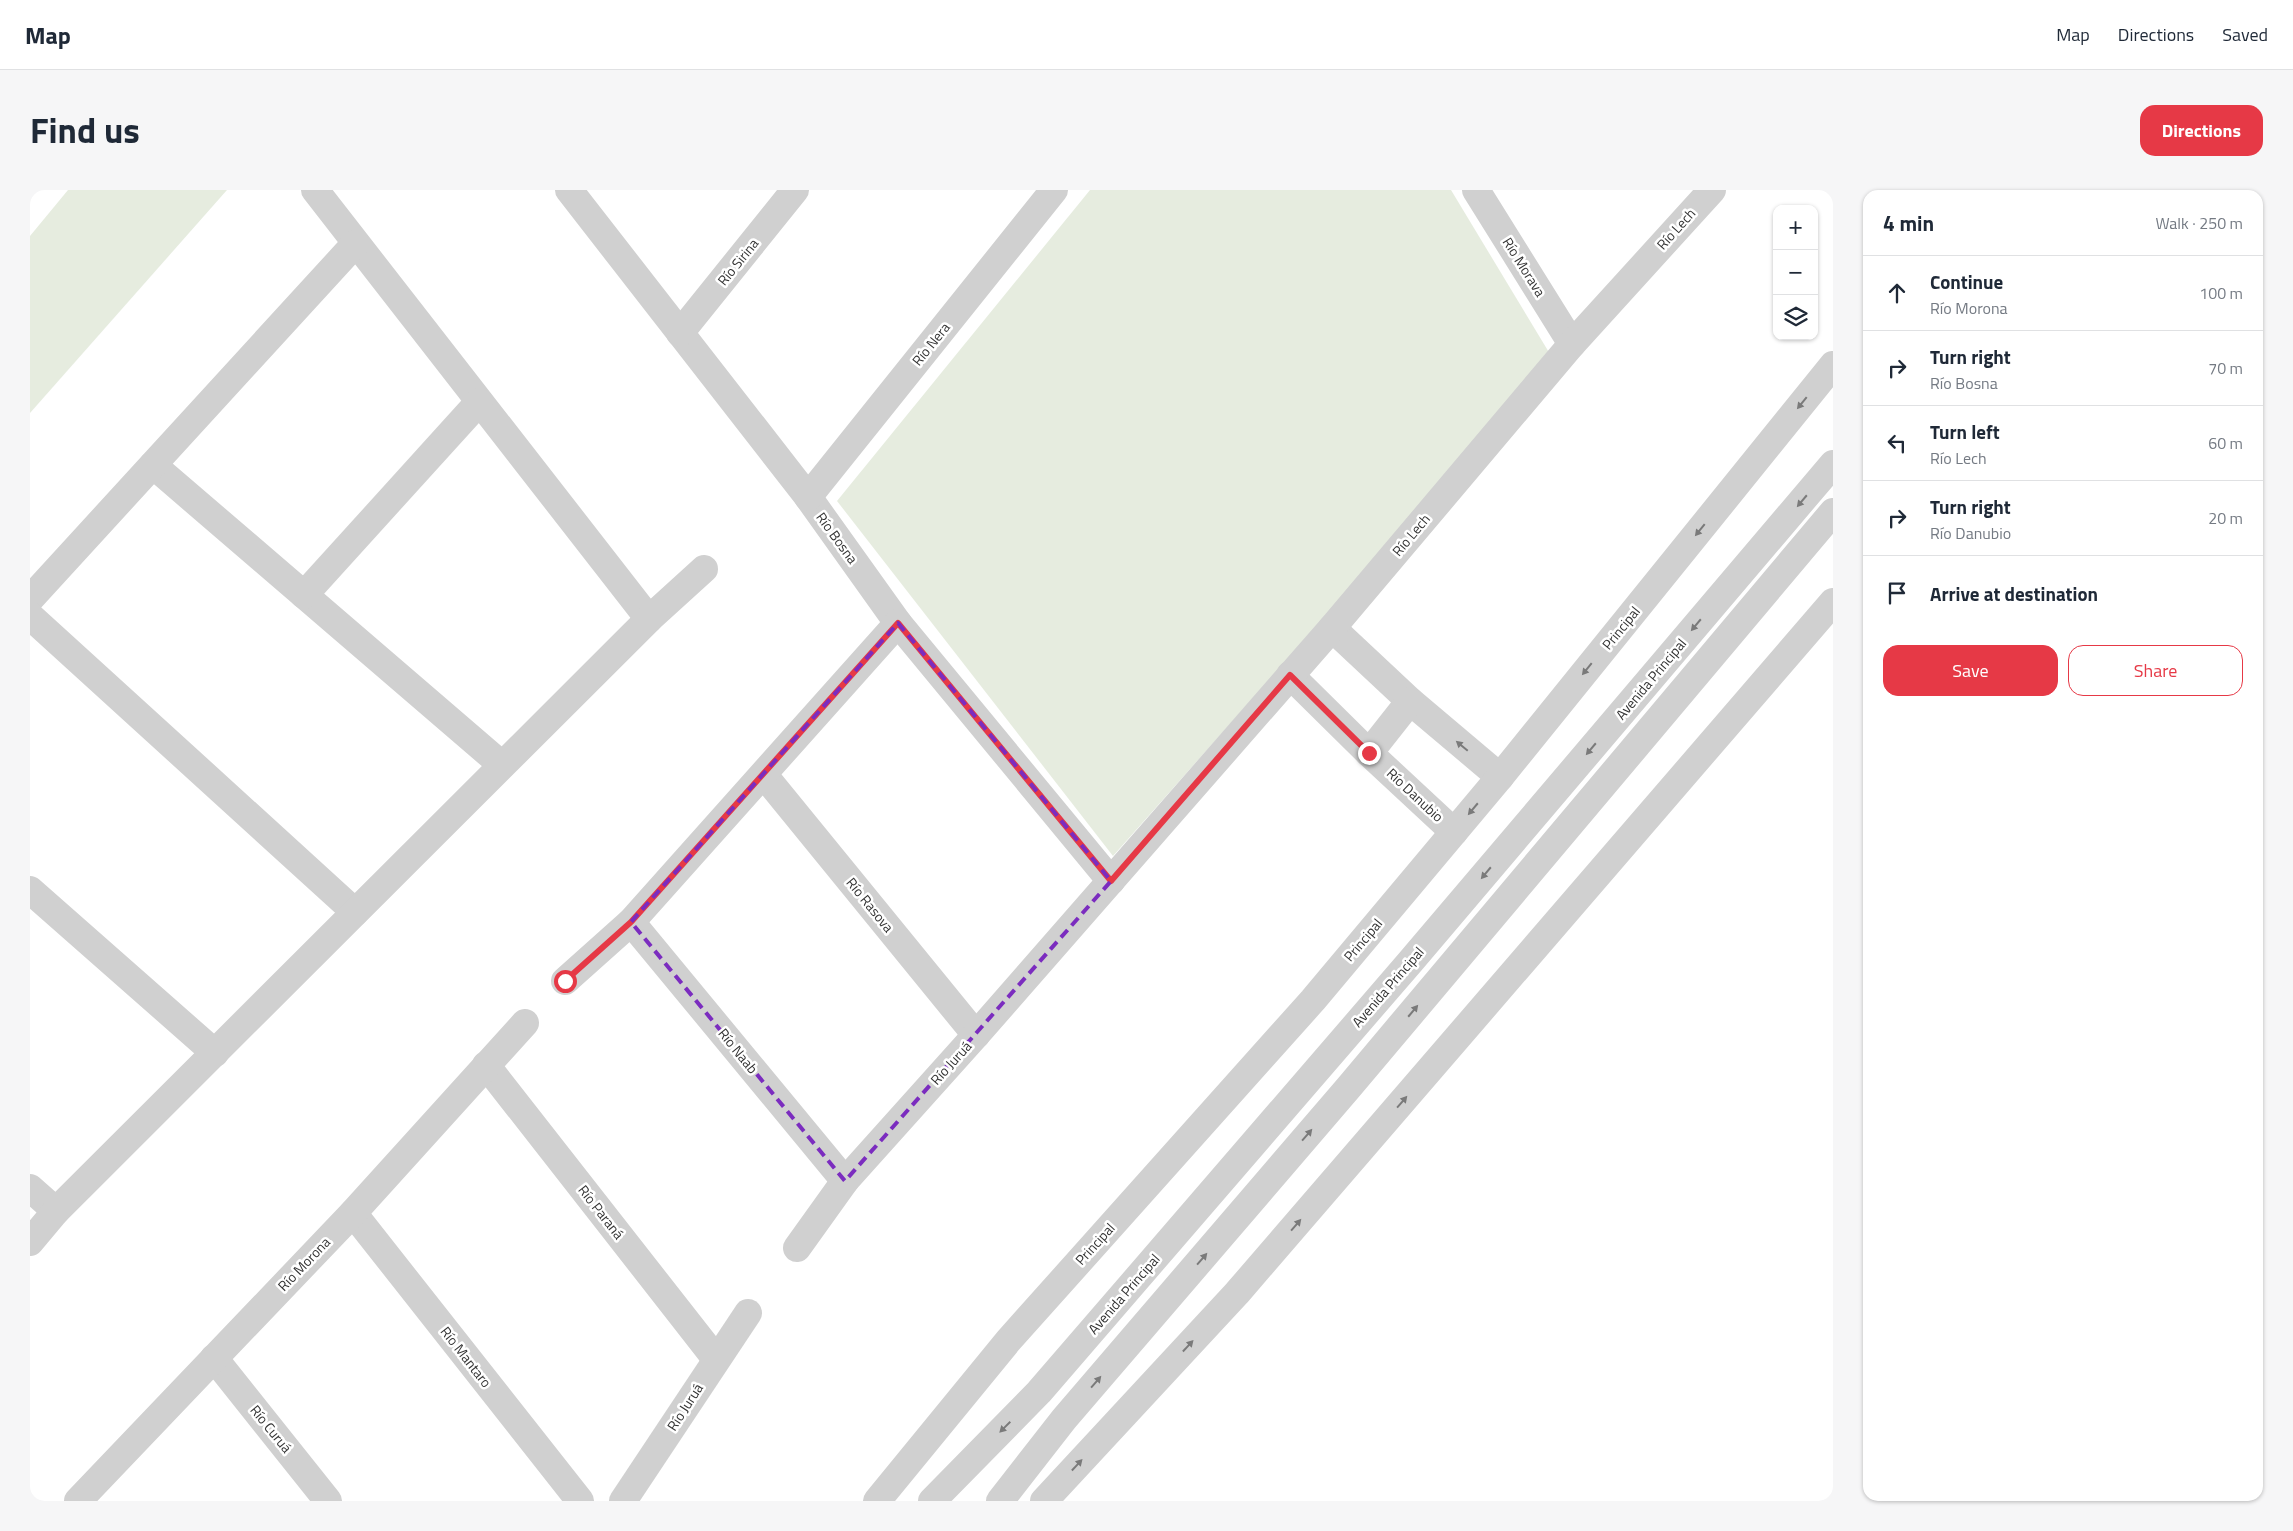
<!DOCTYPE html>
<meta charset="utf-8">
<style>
:root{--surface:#fff;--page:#f6f6f7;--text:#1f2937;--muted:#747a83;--line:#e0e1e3;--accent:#e63946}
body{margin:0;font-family:"Titillium Web",sans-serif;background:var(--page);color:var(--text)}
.controls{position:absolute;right:15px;top:15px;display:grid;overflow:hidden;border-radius:10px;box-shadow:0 1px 4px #0004}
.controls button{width:45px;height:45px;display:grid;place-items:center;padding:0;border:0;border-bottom:1px solid var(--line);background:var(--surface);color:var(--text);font:25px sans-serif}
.stop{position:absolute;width:15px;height:15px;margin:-11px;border:4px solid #e63946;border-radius:50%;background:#fff}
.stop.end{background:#e63946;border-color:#fff;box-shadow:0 1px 5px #0008}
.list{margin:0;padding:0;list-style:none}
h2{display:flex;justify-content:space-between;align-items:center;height:65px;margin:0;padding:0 20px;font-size:21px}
h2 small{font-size:16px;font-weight:400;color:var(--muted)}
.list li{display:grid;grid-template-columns:32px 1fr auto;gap:15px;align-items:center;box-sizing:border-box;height:75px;padding:0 20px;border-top:1px solid var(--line)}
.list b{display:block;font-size:19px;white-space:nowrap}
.list p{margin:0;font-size:16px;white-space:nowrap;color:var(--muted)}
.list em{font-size:16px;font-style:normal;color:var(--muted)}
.actions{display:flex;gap:10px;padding:15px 20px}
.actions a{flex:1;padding:11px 0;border:1px solid var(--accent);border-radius:15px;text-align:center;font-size:18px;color:var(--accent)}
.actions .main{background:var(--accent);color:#fff}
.icon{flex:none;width:28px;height:28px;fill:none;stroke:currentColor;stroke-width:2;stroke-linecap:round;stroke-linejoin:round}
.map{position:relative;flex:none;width:1803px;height:1311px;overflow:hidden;border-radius:15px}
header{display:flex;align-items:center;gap:30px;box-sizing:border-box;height:70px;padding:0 25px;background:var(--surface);border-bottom:1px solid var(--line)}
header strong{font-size:24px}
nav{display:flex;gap:28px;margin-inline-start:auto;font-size:18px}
.intro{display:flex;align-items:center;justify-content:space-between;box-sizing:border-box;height:120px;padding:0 30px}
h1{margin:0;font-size:35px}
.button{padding:12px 22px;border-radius:15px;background:var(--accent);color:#fff;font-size:18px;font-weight:700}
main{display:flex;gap:30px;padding:0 30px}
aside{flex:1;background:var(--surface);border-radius:15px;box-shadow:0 1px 4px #0004}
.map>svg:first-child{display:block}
</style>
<header>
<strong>Map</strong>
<nav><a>Map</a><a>Directions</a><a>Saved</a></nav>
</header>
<div class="intro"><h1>Find us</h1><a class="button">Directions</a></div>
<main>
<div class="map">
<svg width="1803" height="1311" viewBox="0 0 1803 1311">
<rect width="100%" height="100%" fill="#fff"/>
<g fill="#e6ecdf">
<path d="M38,0h159l-197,223v-177z"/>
<path d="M1060,0h361l102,169 -440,497 -276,-355z"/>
</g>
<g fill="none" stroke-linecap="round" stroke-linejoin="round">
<g stroke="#d0d0d0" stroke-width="28">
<path d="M285,0l334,429"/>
<path d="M539,0l239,307 90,126 213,258"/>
<path d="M1446,0l96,154"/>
<path d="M650,143l115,-143"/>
<path d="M123,275l349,300"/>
<path d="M778,307l246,-307"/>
<path d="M274,405l175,-193"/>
<path d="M0,409l325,-355"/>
<path d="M0,426l325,296"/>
<path d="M1302,438l78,73 90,76"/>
<path d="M1260,485l79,78 85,79"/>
<path d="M1339,563l41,-52"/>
<path d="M734,585l212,260"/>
<path d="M0,700l185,163"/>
<path d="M601,732l214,259"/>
<path d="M535,791l66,-59 267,-299"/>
<path d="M456,875l230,294"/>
<path d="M0,998l26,23"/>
<path d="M323,1023l227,288"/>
<path d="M0,1052l26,-31 593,-592 55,-50"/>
<path d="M767,1058l48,-67 131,-146 356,-407 240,-284 140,-154"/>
<path d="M184,1168l114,143"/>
<path d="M48,1311l275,-288 172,-190"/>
<path d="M593,1311l125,-188"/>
<path d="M847,1311l131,-160 305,-341 187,-223 333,-412"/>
<path d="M902,1311l107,-109 372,-431 422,-497"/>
<path d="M970,1311l64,-82 285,-332 484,-575"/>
<path d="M1014,1311l193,-208 596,-691"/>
</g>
</g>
<defs><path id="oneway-solid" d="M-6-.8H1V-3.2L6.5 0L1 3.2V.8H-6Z" transform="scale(1.25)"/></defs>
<g fill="#7a7a7a">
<use href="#oneway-solid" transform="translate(1772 213) rotate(129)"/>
<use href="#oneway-solid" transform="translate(1772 311) rotate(130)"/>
<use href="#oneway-solid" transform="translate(1670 340) rotate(129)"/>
<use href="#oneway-solid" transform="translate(1666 435) rotate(130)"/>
<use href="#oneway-solid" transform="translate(1557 479) rotate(129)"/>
<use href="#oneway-solid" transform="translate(1432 556) rotate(-140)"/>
<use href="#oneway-solid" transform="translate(1561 559) rotate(130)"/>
<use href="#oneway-solid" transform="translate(1443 619) rotate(130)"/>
<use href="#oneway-solid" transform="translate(1456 683) rotate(130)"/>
<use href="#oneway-solid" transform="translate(1383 821) rotate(-50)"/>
<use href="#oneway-solid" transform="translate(1372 912) rotate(-49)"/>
<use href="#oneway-solid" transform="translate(1277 945) rotate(-49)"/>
<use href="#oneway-solid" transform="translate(1266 1035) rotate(-49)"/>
<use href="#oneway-solid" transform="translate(1172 1069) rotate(-49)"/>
<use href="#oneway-solid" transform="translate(1158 1156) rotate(-47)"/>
<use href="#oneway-solid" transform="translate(1066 1192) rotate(-49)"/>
<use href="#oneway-solid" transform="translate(975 1237) rotate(135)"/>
<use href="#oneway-solid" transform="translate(1047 1275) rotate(-47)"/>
</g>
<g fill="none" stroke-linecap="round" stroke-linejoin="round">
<path stroke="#e63946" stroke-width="6" d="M535,791l66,-59 267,-299 213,258 179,-206 79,78"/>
</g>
<path fill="none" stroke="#7b2cbf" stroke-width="4" stroke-dasharray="10 6" stroke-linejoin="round" d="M868,433l213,258 -266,300 -214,-259z"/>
<g text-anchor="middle" stroke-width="5" stroke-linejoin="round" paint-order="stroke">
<g font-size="14" fill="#333" stroke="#fff">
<text transform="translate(1646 39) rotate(-48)" y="5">Río Lech</text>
<text transform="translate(708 72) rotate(-51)" y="5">Río Sirina</text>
<text transform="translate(1494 77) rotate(58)" y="5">Río Morava</text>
<text transform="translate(901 154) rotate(-51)" y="5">Río Nera</text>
<text transform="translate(1381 345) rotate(-50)" y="5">Río Lech</text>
<text transform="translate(807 348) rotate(54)" y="5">Río Bosna</text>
<text transform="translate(1591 438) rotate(-51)" y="5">Principal</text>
<text transform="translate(1621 489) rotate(-50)" y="5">Avenida Principal</text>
<text transform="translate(1385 605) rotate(43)" y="5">Río Danubio</text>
<text transform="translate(840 715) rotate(51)" y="5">Río Rasova</text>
<text transform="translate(1333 750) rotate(-50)" y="5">Principal</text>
<text transform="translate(1358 797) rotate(-49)" y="5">Avenida Principal</text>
<text transform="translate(708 861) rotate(51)" y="5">Río Naab</text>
<text transform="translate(921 873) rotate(-48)" y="5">Río Juruá</text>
<text transform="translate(571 1022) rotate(52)" y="5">Río Paraná</text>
<text transform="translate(1065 1054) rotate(-48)" y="5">Principal</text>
<text transform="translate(274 1074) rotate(-46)" y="5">Río Morona</text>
<text transform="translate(1094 1104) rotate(-49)" y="5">Avenida Principal</text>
<text transform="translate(436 1167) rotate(52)" y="5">Río Mantaro</text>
<text transform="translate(655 1217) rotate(-57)" y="5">Río Juruá</text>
<text transform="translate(241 1239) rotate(51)" y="5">Río Curuá</text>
</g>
</g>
</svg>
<div class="controls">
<button>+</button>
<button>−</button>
<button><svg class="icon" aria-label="layers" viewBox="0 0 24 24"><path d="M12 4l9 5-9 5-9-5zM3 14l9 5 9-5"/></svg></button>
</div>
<div class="stop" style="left:535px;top:791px"></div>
<div class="stop end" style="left:1339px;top:563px"></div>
</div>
<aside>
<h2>4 min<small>Walk · 250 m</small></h2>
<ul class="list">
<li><svg class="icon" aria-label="ahead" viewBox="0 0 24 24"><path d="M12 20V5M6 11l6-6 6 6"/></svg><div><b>Continue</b><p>Río Morona</p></div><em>100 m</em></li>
<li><svg class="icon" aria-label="right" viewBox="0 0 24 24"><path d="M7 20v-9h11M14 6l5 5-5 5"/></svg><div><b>Turn right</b><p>Río Bosna</p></div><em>70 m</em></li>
<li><svg class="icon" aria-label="left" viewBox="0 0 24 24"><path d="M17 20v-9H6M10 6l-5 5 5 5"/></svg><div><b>Turn left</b><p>Río Lech</p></div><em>60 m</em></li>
<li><svg class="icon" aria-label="right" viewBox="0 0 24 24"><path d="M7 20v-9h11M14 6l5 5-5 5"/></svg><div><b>Turn right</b><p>Río Danubio</p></div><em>20 m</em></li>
<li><svg class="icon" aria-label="arrive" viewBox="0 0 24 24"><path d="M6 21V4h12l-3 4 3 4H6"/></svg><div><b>Arrive at destination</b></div></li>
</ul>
<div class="actions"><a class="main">Save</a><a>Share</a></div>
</aside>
</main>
